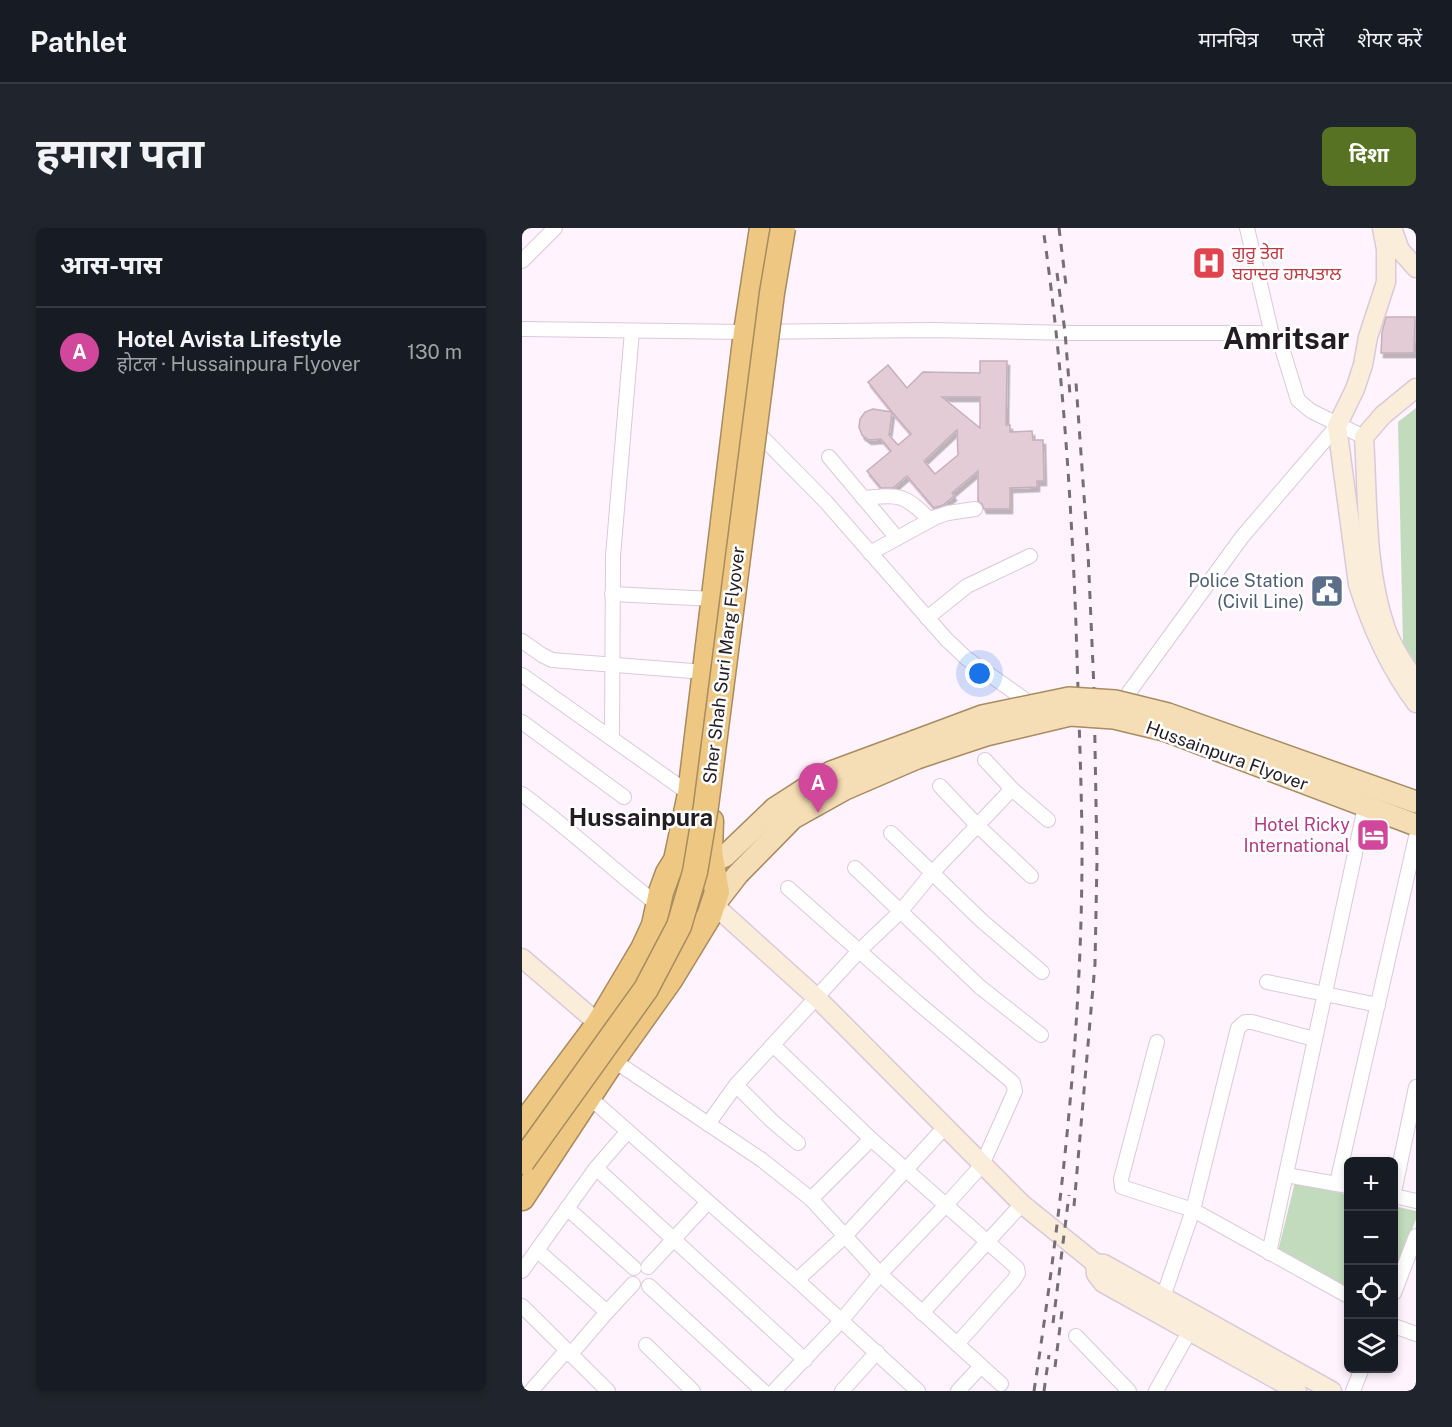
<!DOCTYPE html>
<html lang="hi">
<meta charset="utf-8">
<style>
:root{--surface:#171b24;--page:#20242c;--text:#f1f3f6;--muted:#9ea1a6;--line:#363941;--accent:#587224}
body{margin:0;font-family:"Public Sans","Noto Sans Devanagari","Noto Sans Gurmukhi",sans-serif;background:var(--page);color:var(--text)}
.controls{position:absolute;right:18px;bottom:18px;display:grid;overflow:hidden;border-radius:9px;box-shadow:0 3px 9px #0003}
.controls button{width:54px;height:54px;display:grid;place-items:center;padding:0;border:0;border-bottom:2px solid var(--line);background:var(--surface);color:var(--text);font:30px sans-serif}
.you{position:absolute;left:458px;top:446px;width:21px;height:21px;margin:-15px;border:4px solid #fff;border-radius:50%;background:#1a73e8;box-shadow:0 0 0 9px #1a73e833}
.badge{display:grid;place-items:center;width:39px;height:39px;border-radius:50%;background:var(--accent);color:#fff;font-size:20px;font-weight:700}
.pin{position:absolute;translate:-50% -50px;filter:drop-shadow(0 2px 3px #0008)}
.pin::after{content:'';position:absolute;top:32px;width:21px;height:18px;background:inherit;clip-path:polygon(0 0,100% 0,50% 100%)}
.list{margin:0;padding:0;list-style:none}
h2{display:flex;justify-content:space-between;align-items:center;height:78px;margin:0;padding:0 24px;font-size:26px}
h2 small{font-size:20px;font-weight:400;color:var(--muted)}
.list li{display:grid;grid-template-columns:39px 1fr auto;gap:18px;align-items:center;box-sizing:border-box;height:90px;padding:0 24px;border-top:2px solid var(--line)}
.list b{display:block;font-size:22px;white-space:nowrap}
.list p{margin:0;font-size:20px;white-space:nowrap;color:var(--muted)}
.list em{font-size:20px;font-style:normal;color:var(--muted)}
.icon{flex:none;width:33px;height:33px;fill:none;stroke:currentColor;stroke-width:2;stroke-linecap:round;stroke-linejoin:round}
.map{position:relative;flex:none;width:894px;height:1163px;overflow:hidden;border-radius:9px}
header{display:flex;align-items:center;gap:36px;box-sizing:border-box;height:84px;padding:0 30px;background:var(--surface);border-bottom:2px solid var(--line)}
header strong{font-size:28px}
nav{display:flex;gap:33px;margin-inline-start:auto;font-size:21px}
.intro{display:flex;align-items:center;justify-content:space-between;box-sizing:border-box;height:144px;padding:0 36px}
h1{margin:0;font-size:42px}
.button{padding:15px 27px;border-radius:9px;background:var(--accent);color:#fff;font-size:21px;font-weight:700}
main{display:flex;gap:36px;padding:0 36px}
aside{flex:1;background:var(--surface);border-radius:9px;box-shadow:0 3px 9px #0003}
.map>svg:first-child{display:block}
</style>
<header>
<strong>Pathlet</strong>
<nav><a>मानचित्र</a><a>परतें</a><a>शेयर करें</a></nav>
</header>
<div class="intro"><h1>हमारा पता</h1><a class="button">दिशा</a></div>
<main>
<aside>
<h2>आस-पास<small></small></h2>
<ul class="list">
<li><span class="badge" style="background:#d1479c">A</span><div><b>Hotel Avista Lifestyle</b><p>होटल · Hussainpura Flyover</p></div><em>130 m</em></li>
</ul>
</aside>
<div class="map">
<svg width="894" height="1163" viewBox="0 0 894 1163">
<defs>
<filter id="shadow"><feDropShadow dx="2.5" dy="4.5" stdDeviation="0" flood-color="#0004"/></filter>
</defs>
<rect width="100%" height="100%" fill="#fff3fd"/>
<g fill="#c2dbbd">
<path d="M894,180v255l-13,-19 -5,-222z"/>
<path d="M773,954l53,13v95l-70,-39z"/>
<path d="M872,978l22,5v8l-22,57z"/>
</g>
<g fill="#e4ccd7" stroke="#c6afb9" stroke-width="1.5" fill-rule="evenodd" filter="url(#shadow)">
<path d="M864,89h29l-1,36h-33l1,-21z"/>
<path d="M458,133h27l-1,64h4v7l22,-1 1,9h10l1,41h-7v6l-27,1v21h-26l-2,-5 -4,-3v-30l-26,22 2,3 -11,9 -9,3 -27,-32 -14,12h-12l-14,-17 24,-20 -10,-12 -12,1 -7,-5 -3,-8 1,-8 5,-7 8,-3 19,3 -24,-30 20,-17 19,23 16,-16 57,1zM420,169h38v31zM370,184l19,22 -13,11 -9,-10zM435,202l1,25 -23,19 -11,-13z"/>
</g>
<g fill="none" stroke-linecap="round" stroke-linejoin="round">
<defs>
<g id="street">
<path d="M725,0l25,107"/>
<path d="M0,33l33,-33"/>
<path d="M0,101l224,3 185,-2 142,3h188c10,2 15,3 20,12l17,55 13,11 53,26"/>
<path d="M239,208l65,66 120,137 20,19 58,41"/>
<path d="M307,229l68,81"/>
<path d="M341,270c37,-3 40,-5 67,22"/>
<path d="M348,325l66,-36 12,-4 27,-4"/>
<path d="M90,366l102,5"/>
<path d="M405,390l40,-32 63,-30"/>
<path d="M0,413l20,14 10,5 153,12"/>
<path d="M0,447l168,119"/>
<path d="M605,467l115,-158 95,-111"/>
<path d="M0,494l102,75"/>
<path d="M90,509l1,-181 19,-225"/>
<path d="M463,532l27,29 36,31"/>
<path d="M418,558l37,39 54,51"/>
<path d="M0,566c48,35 90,75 136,111"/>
<path d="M369,605l91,88 60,51"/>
<path d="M333,640l125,119 61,48"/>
<path d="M745,754l111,23"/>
<path d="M635,814l-36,137 1,8 71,23 155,86"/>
<path d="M252,818l97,93 146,129 1,5 -4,7 -57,64"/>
<path d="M91,832l149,100 49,39 69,75 121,110"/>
<path d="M67,869l208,183 121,111"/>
<path d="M186,896l28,-39"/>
<path d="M276,915l-26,-22 -36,-36 123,-134 42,-40 31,-38 80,-84"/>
<path d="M74,940l209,192"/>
<path d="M764,947l62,11"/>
<path d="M815,955l79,-346"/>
<path d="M872,964l22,-105"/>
<path d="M872,968l22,5"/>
<path d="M289,971l60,-60"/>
<path d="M45,980l67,60"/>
<path d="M16,1023l69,61 26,-28"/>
<path d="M747,1025l96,-446"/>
<path d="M126,1039l60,-65"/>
<path d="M0,1043l74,-103 32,-37"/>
<path d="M275,1052l48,-44 100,-109"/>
<path d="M127,1058l114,105"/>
<path d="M872,1065l22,-57"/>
<path d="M0,1078l86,85"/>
<path d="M638,1078l33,-96 45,-182 7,-6h7l62,17"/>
<path d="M400,1085l100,-109"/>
<path d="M872,1098l22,8"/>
<path d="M554,1108l53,55"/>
<path d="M124,1117l47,46"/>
<path d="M48,1127l37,-43"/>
<path d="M9,1163l35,-40"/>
<path d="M252,1163l67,-70 39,-47 66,-69 36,-40 33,-74 -2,-8 -3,-3 -92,-77 -130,-115"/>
<path d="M320,1163l35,-39"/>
<path d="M436,1163l23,-25"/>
<path d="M634,1163l37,-66"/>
<path d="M831,1163l9,-23"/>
</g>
<g id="secondary">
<path d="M860,0l4,21v33l-18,55 -5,28 -8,24 -18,37 21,158c13,42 32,84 58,119"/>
<path d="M870,0l8,22 16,18"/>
<path d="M894,160l-33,27 -19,22c4,63 1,132 22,192 6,18 19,37 30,52"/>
<path d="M192,677l103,93 205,206 73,59 9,1 228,127"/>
<path d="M0,730l85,73"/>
<path d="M573,1035l1,11 7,9 194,108"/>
</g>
<g id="primary">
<path d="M646,486l248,88"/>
<path d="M642,502l252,95"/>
<path d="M179,634h11l13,-6 50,-48 56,-36 84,-31"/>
<path d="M192,677l24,-31 55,-56 52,-29 72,-31"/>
</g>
<g id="highway">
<path d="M0,898l77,-103 44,-74 11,-24 7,-33 7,-19 8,-13 14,-66 56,-462 16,-104"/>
<path d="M0,970l91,-138 57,-80 39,-64 8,-24 -7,-40 1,-31"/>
</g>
</defs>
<use href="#street" stroke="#dbc9d9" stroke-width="16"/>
<use href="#secondary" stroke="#dbc9d9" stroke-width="21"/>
<use href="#primary" stroke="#a78b61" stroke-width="24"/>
<use href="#highway" stroke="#a78b61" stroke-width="27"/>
<use href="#street" stroke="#fff" stroke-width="14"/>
<use href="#secondary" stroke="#faeeda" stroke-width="18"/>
<use href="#primary" stroke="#f5ddb5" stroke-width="21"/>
<use href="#highway" stroke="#eec783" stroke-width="24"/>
<g stroke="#766d75" stroke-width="3" stroke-dasharray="8 8" stroke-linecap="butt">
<path d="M537,0l7,57"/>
<path d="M535,45l8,59 5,63"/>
<path d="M552,978l21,-242 2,-104 -3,-171 -6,-137 -12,-169"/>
<path d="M531,1095l16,-128"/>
<path d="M533,1139l7,-56"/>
<path d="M512,1163c28,-183 49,-369 48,-555 -1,-70 -4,-140 -6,-211 -5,-132 -14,-266 -33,-397"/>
<path d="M522,1163l5,-36"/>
</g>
<defs>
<g id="primary-bridge">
<path d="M393,513l67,-25 87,-18 46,3 53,13"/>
<path d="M395,530l69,-23 84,-20 44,3 50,12"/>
</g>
<path id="highway-bridge" d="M0,934l124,-173 33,-63 16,-54 11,-66 66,-513 11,-65"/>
</defs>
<use href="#primary-bridge" stroke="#a78b61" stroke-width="24" stroke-linecap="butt"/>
<use href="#highway-bridge" stroke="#a78b61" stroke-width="27" stroke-linecap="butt"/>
<use href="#primary-bridge" stroke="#f5ddb5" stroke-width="21"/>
<use href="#highway-bridge" stroke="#eec783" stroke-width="24"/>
</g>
<defs>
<symbol id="hospital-square" viewBox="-11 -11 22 22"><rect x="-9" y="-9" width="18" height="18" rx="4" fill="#e0444e" stroke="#fff"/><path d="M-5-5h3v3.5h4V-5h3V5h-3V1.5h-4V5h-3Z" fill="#fff"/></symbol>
<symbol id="civic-square" viewBox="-11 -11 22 22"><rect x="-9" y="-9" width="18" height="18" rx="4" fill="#5c6f8a" stroke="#fff"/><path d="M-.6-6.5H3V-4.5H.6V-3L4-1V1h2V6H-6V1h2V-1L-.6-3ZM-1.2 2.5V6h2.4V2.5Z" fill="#fff"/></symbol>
<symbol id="hotel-square" viewBox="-11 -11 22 22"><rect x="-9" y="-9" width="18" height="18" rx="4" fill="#d1479c" stroke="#fff"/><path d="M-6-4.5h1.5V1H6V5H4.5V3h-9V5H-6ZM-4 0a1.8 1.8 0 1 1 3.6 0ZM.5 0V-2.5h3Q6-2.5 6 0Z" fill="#fff"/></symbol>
</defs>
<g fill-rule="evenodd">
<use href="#hospital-square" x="668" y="16" width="38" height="38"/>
<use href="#civic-square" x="786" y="344" width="38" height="38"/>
<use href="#hotel-square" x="832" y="588" width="38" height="38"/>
</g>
<g text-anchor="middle" stroke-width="5" stroke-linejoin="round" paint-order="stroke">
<g font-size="18" fill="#be3a42" stroke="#fff" text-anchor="start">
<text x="710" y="31">ਗੁਰੂ ਤੇਗ<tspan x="710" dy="21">ਬਹਾਦਰ ਹਸਪਤਾਲ</tspan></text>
</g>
<g font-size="18" fill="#4e5e75" stroke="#fff" text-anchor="end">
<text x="782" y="359">Police Station<tspan x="782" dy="21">(Civil Line)</tspan></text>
</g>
<g font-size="18" fill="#231c22" stroke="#fff">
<text transform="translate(202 437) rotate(-83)" y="6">Sher Shah Suri Marg Flyover</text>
<text transform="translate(705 528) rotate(20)" y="6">Hussainpura Flyover</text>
</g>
<g font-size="18" fill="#b23c85" stroke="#fff" text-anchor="end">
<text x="828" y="603">Hotel Ricky<tspan x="828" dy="21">International</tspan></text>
</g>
<g font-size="24" font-weight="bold" fill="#231c22" stroke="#fff">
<text x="119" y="598">Hussainpura</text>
</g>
<g font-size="30" font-weight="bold" fill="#231c22" stroke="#fff">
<text x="764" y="121">Amritsar</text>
</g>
</g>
</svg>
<div class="controls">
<button>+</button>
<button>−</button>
<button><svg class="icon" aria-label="locate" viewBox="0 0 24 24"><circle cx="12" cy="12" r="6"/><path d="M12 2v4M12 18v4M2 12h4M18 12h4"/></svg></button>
<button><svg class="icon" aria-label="layers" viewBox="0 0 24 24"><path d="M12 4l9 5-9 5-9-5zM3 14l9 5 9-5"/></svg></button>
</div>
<div class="you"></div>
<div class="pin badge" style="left:296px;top:585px;background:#d1479c">A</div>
</div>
</main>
